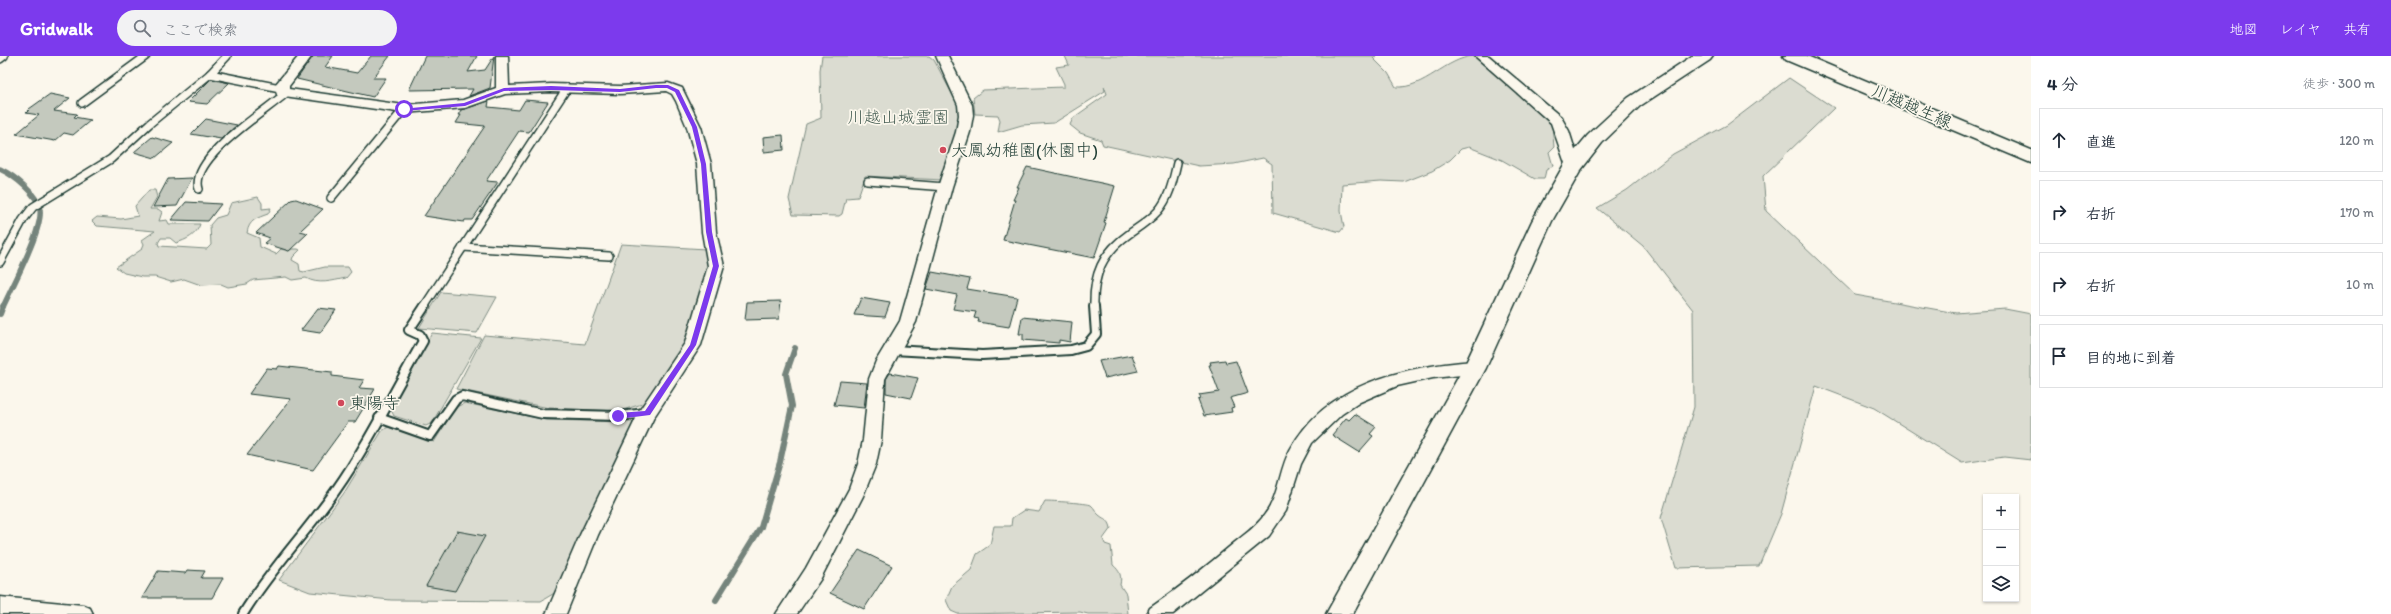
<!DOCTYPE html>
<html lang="ja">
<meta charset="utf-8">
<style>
:root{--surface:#fff;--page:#f2f2f3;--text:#1f2937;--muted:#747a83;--line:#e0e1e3;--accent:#7c3aed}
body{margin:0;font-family:Itim,"Klee One",sans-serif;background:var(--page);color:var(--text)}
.controls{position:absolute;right:12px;bottom:12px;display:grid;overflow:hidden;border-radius:0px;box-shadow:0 1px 3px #0004}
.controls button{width:36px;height:36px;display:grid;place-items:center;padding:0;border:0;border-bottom:1px solid var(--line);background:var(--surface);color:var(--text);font:20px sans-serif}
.stop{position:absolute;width:12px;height:12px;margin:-9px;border:3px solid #7c3aed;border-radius:50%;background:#fff}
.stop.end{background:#7c3aed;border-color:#fff;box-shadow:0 1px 4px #0008}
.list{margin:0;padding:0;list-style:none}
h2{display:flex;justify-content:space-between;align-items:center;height:52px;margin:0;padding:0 16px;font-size:17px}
h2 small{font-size:13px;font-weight:400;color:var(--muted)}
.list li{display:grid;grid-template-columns:26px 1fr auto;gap:12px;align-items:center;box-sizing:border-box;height:64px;margin:0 8px 8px;padding:0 8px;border:1px solid var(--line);border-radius:0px}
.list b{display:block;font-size:15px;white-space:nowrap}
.list em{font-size:13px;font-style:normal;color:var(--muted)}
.icon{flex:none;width:22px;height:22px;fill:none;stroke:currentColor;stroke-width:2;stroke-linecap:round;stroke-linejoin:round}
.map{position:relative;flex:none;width:2031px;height:558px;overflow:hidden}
header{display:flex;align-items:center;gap:24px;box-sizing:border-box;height:56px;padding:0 20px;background:var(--accent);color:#fff}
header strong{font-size:19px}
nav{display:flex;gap:22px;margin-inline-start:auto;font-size:14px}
.search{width:280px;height:36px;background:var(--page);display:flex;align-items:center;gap:10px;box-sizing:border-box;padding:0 14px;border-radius:22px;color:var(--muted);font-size:15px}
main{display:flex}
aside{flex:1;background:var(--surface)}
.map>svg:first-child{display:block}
</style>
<header>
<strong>Gridwalk</strong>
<div class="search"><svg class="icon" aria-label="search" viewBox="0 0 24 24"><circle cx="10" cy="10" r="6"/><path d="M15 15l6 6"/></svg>ここで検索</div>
<nav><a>地図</a><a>レイヤ</a><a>共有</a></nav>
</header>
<main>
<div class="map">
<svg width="2031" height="558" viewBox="0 0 2031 558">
<rect width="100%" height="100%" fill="#fbf7ec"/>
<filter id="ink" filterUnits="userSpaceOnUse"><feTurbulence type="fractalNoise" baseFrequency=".025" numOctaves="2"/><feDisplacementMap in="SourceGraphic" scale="8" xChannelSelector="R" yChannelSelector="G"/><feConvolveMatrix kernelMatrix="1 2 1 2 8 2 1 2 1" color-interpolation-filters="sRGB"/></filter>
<g filter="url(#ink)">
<g fill="#dbdcd1" stroke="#7d8c82">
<path d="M822,0h107l5,4 25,47 -1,19 -15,54 -78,-4 -7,21 -12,1 -4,16 -3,2 -46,-1 -4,-16 17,-75 15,-6 -1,-48z"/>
<path d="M1065,0h311l-3,2 15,15 8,14c28,2 50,-29 78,-31l69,57 9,11 2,23 -5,5 4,14 -7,4 -2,9h-9l-33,-19 -33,-13 -8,2 -11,11 -18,11 -28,11 -23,-1 -39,3 -1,27 3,16 -4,5 -67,-19 -1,-49 -9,-6 -29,6 -35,2 -96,-21 -2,-5 -21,-7 -10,-8 3,-7 34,-24 -3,-8 1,5 -51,32 -32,2 -24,7 2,-12 -2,-5 -23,-1 -2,-16 10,-8 81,-3v-3l-8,-17 13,-2z"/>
<path d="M1789,22l45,30 -71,68 3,35 89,84 101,18 49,-4 26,5v146l-27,-3 -42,6 -88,-55 -58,-22 -35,128 -22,52 -83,2 -15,-50 33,-111 -1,-97 -50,-64 -46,-38 30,-18 46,-36 54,-29z"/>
<path d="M149,134h6l2,7 -7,12h8l4,3 -3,9 8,-1 2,4h31c-3,11 -14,16 -24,19l-6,-5h-9l-3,5 1,3 48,3 4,-4 -1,-20 6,-7 10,-3 5,-12 27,-6 4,6v6l9,-1 -3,6c-11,4 -19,6 -21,19l12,5 1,9 16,7 5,-5 8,2 3,-2h6l2,1 -7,7 -1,3 7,4 1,7 4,1 21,-5h23l3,5 -5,6c-14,3 -28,7 -40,0l-14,2 -6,-3 -33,3 -6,4 -19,3 -7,-3 -20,1 -17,-6 -13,3 -16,-5h-13l-18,-4 -8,-6 26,-18 2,-5 -2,-4 13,-9 -58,-5 -5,-5 5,-4 24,2 17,-3 -3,-10z"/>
<path d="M621,188l85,5 2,20 -24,78 -35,55 -30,9 -70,-3 -93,-19 28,-54 101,9z"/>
<path d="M441,236l56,5 -20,36 -58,-5z"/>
<path d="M432,277l49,5 -49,85 -6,3 -32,-10 -4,-8z"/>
<path d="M465,347l82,17 85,2 5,5 -79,164 -17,10 -150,-1 -81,-8 -31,-12 65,-87 38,-62 6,-4 46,15 22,-35z"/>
<path d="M1045,445c7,0 43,2 46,4 4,3 5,8 8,10 6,5 10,4 12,13l-8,11 2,5 6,2 2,19c7,6 9,11 7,20l6,9 2,20h-40l-8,-2 -122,2 -7,-3 -5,-11 6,-14 19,-16 6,-16 13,-9 4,-19h17l1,-8 12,-8 15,2z"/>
</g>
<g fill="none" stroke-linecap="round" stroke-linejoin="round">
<path stroke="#74847b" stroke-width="5.5" d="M0,113c13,6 38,25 40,41 3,19 -28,77 -37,97"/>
<g stroke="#74847b" stroke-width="6">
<path d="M0,258l3,-8"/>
<path d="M716,544l45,-73 19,-65 12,-56 -6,-32 9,-26"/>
</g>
</g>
<g fill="#c4c9be" stroke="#1f3d34">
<path d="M313,0h20l-8,11 32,6 14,-17h19l-17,22h13l-13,19 -76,-18z"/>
<path d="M425,0h52l-9,16 17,-2 9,-14 -4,32 -21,8 4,-7 -64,1z"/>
<path d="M211,23l18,4 -22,21 -19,-2z"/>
<path d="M50,38l20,4 -16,13 23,3 -3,3 17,3 -18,15 -9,-2 -9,8 -39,-7 23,-19 -13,-2 4,-4h-1z"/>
<path d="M525,44l23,2 -19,30 -10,-1 -33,50 12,1 -26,38h-7l-1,2 -40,-6 61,-90 -29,-3 5,-8h-3l3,-5 28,-9 -1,6 31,3z"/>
<path d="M206,63l31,6 -16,14 -30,-5z"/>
<path d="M783,79l1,15 -20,2 -1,-15z"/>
<path d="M152,81l21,6 -18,15 -21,-6z"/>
<path d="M1027,111l88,19 -11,36 2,1 -12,35 -91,-18 12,-40h-2l6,-13h-2z"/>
<path d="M192,122l-15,28 -24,1 15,-28z"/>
<path d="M296,143l27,10 -23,22 8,2 -19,18 -25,-8 6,-5 -14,-5 35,-33z"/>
<path d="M186,146l35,2 -13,17 -37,-1z"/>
<path d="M932,216l38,7 -3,10 50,8 -8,30 -31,-5 1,-3 -5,-1 2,-6 -23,-3 4,-14 -31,-6z"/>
<path d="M861,242l29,5 -5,14 -31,-2z"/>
<path d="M781,245l-2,18 -34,1 2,-18z"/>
<path d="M318,252l18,2 -16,23 -19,-3z"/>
<path d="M1022,261l50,5 -2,20 -11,-2v3l-36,-3v-6h-4z"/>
<path d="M1132,299l6,16 -33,7 -6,-17z"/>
<path d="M1225,304l1,3 10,-2 12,32 -18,5 4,9 -3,1 1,4 -28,4 -6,-16 3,-1 -2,-4 20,-3 -10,-27h2l-1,-3z"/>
<path d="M279,310l53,6v4l32,4 -5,8 16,1 -20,33h-7l-35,48 -66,-15 44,-56 -42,-5 18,-26 10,1z"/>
<path d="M890,317l28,5 -7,20 -25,-5v-14z"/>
<path d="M840,325l27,2 -3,25 -30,-3z"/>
<path d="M1355,358l21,13 -6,7 3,2 -14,16 -27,-17 14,-17 3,2z"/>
<path d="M457,475l28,5 -30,55 -29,-5z"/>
<path d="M859,494l33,16 -28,43 -34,-16z"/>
<path d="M187,514l18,1 -4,7h22l-11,20h-70l16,-27 27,2z"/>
</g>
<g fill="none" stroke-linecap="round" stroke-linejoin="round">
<defs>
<g id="lane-far1">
<path d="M0,3l4,-3"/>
<path d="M210,18l70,14"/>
<path d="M82,47l64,-47"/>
<path d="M868,125l77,6"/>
<path d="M199,133c-10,-30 65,-77 86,-95"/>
<path d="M331,142l73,-89"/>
<path d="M463,191l146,9"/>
<path d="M0,206l23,-42 10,-13 78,-48 38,-35 61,-50 17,-18"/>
<path d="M424,251l143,-219"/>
<path d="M1094,251c-1,-32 8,-54 35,-73 10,-7 21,-14 29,-23 12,-14 15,-31 19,-48"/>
</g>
<g id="lane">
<path d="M893,294l89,5 89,-5 15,-4 10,-12 -2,-28"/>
<path d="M379,362l51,18 26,-37 6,-3 81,18 75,2 29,-3"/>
<path d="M243,558c27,-44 63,-81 93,-124 33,-47 58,-99 87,-149l-3,-6 -11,-5 16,-24"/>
</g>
<g id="street">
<path d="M299,0h13l-23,30v3l115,16 59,-5 33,-12v-32h12l1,30 42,-2 69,2 48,-3 14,5 19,39 10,37 5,68 8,34 -23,79 -47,72 -56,118 -32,79h-20l34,-79 61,-127 44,-65 23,-77 -6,-34 -5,-68 -10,-37 -11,-26 -4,-7 -6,-3 -46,3 -69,-2 -46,2 -40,14 -61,5 -127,-18 -2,-10z"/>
<path d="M936,0h12l24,49 1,10 -3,17 -18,55 -36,135 -31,57 -4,61 -5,24 -13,32 -43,84 -23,34h-21l30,-46 43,-79 9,-25 5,-24 6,-61 7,-18 24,-40 38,-134 18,-55 3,-17 -1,-10z"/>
<path d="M1475,0h14l72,61 8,14 11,35 -2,3 -5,2 -7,-5 -15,-43z"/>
<path d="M1475,305l6,2 2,5 -2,5 -48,5 -36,8 -37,16 -18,12 -30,29 -11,21 -15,47 -17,25 -96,78h-26l3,-6c29,-20 57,-42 84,-65 11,-9 23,-17 31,-29 14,-18 14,-44 25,-64 36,-67 116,-84 185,-89z"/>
<path d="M0,541l83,8 7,3 3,6h-93z"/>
</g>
<g id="secondary">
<path d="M1692,0h21l-3,4 -70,46 -38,37 -21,27 -29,51 -66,147 -133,246h-27l139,-249 67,-144 34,-60 22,-26 40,-37z"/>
<path d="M1783,0h24l224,94v13l-245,-103z"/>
</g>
</defs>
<use href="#lane-far1" stroke="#1f3d34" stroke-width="10"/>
<use href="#lane" stroke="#1f3d34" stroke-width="12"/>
<use href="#street" stroke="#1f3d34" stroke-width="3"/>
<use href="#secondary" stroke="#1f3d34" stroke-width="3"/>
<use href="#lane-far1" stroke="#fbf7ec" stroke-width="7"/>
<use href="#lane" stroke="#fbf7ec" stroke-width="8"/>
<use href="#street" fill="#fbf7ec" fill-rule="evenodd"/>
<use href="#secondary" fill="#fbf7ec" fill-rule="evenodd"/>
</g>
</g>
<path fill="#7c3aed" d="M656,29h12l11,5 18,37 9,37 6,68 7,34 -23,79 -46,70 -32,4 -4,-3 4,-3 27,-2 45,-66 23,-79 -7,-34 -5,-68 -9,-37 -17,-35 -8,-4h-11l-36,4 -69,-2 -47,1 -39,15 -61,5 -3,-2 63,-6 40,-15 47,-2 69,3z"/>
<g fill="#d1495b" stroke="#fbf7ec" stroke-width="1.5">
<circle cx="943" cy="94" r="4"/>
<circle cx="341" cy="347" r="4"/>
</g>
<g text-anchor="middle" stroke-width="3.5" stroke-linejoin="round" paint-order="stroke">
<g font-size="17" fill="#1f3d34" stroke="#fbf7ec">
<text transform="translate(1912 50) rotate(23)" y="6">川越越生線</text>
</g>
<g font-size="17" fill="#455d53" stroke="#fbf7ec">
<text x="898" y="67">川越山城霊園</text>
</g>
<g font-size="17" fill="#1f3d34" stroke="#fbf7ec" text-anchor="start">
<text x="951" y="100">大鳳幼稚園(休園中)</text>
<text x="349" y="353">東陽寺</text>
</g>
</g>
</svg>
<div class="controls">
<button>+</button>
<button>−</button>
<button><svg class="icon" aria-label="layers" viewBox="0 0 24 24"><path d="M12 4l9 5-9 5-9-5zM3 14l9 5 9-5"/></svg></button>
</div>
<div class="stop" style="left:404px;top:53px"></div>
<div class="stop end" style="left:618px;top:360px"></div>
</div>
<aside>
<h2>4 分<small>徒歩 · 300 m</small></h2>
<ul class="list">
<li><svg class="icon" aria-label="ahead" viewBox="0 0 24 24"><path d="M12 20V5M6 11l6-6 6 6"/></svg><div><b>直進</b></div><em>120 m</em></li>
<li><svg class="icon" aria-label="right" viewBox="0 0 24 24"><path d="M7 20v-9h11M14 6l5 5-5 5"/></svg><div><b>右折</b></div><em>170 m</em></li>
<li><svg class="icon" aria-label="right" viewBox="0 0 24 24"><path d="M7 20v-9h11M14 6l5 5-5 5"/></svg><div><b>右折</b></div><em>10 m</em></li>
<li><svg class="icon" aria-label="arrive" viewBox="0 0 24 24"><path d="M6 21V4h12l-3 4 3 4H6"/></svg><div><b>目的地に到着</b></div></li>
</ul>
</aside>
</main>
